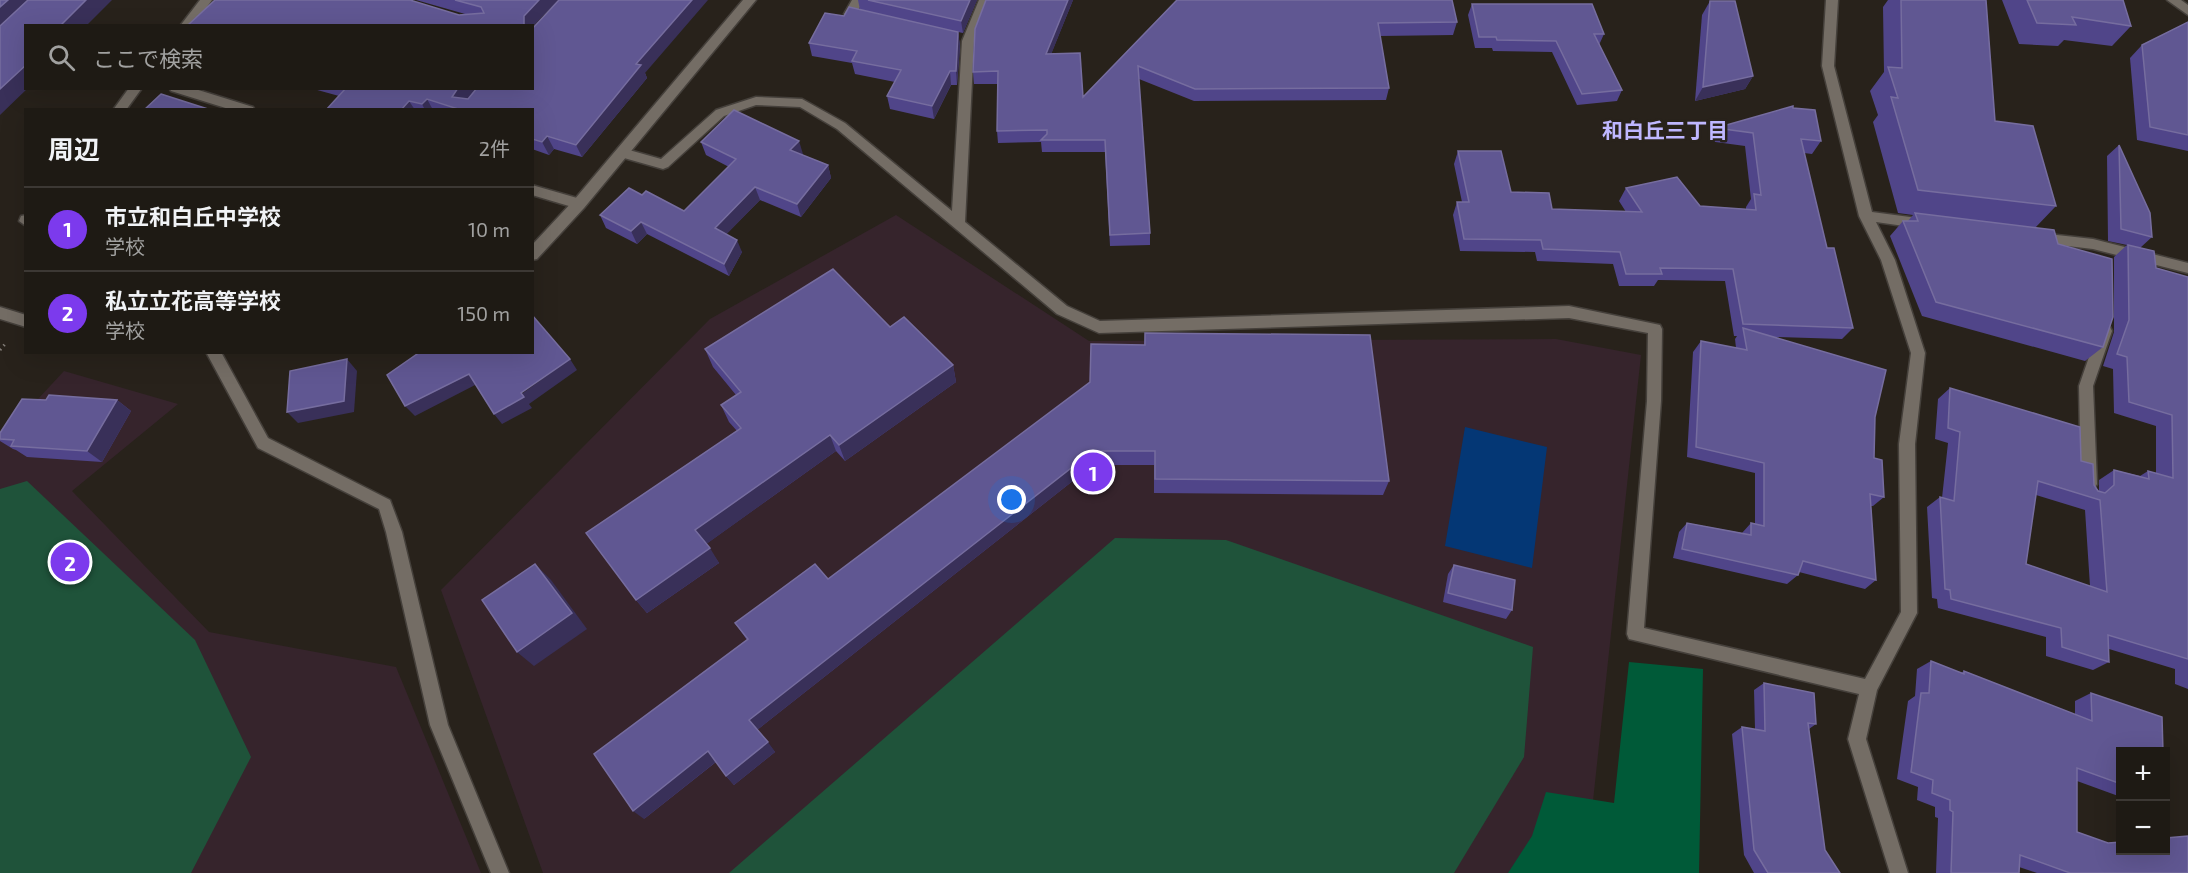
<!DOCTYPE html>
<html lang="ja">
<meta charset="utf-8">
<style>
:root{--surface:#1e1a14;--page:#2b2722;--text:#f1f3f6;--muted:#a1a1a0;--line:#3c3834;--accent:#7c3aed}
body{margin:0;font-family:"Exo 2","Noto Sans JP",sans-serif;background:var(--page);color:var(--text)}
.controls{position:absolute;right:18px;bottom:18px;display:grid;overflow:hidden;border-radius:0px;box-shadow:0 6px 24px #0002}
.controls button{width:54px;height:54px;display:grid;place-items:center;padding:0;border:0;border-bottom:2px solid var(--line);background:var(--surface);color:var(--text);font:30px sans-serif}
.you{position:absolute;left:1012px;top:500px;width:21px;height:21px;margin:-15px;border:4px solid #fff;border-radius:50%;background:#1a73e8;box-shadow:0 0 0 9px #1a73e833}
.badge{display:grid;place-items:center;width:39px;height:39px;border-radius:50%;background:var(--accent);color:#fff;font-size:20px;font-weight:700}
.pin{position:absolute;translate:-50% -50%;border:3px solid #fff;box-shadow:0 2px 6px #0006}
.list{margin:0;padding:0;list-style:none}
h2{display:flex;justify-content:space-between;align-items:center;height:78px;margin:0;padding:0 24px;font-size:26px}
h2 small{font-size:20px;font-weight:400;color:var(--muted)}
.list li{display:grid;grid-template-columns:39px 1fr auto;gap:18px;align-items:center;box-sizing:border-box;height:84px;padding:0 24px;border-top:2px solid var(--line)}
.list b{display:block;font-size:22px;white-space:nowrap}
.list p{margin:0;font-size:20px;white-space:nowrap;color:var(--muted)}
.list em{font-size:20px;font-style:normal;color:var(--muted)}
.icon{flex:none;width:33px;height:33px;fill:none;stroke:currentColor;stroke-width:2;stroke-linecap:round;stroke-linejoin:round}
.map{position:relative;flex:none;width:2188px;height:873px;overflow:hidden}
.search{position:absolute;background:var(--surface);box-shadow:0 6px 24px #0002;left:24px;top:24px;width:510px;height:66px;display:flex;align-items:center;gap:15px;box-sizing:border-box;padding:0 21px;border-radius:0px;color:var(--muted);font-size:22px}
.panel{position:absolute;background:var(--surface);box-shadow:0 6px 24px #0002;left:24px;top:108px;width:510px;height:246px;border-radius:0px}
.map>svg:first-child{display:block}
</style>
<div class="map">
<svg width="2188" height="873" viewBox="0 0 2188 873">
<rect width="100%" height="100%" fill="#28221b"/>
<g fill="#36242c">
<path d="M896,215l193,126 467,-2 85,16 -48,446 -49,72h-1001l-102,-283 269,-271z"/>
<path d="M64,371l114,33 -106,87 137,141 187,35 85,206h-481v-433z"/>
</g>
<g fill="#1f533a">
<path d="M27,481l168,159 56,117 -60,116h-191v-384z"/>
<path d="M1115,538l111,2 307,107 -9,110 -70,116h-725z"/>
</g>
<path fill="#005a38" d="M1629,662l74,7 -4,204h-191l24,-37 14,-44 68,11z"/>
<path fill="#043775" d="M1465,427l82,20 -15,121 -87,-22z"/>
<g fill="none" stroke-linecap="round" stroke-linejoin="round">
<defs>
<g id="minor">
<path d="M200,0h12l-19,26h-13z"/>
<path d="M852,0h12l-7,12 11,2v6l-22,-3 -2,-3z"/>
<path d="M979,0h12l-17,41 -9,181 102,84 33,15 469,-15 91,19 2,4 -1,72 -17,227 221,51 36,-67 -2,-168 12,-91 -30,-93 -22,-44 -37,-150 4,-66h12l-4,66 38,146 53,7 7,5 -7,5 -49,-7 19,38 30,93 -10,91 2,169 -40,77 -11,49 42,134h-18l-42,-134 11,-45 -230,-55 -2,-5 20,-233 1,-68 -79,-15 -470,15 -42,-19 -220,-185 -37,-22 -44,-2 -32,11 -56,51 -5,2 -46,-13 -1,-3 6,-5 39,11 55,-49 40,-13 46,2 43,24 107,88 10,-170z"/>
<path d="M2167,0h14l7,5v10z"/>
<path d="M129,88h13l-16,22h-13z"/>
<path d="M169,88h23l61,19 2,3h-23l-61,-19z"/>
<path d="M532,185l52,15 2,4 -7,5 -47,-14z"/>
<path d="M26,215v11l-7,-5 2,-5z"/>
<path d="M2039,233l54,6 95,24v10l-95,-24 -59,-7 -2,-4 2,-4z"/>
<path d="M2105,325l5,2 2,4 -19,55 4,98 -3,5 -5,2 -5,-2 -3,-5 -2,-98 19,-55 2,-4z"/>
<path d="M206,352h15l47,86 122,62 12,32 46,193 61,148h-18l-61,-148 -44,-193 -7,-23 -121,-61z"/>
</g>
<g id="tertiary">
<path d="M743,0h13l-172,208 -47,51 -5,1v-15l42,-45z"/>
<path d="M0,307l26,8v12l-26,-8z"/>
</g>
</defs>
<use href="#minor" stroke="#45403b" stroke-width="3"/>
<use href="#tertiary" stroke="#45403b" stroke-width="3"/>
<path stroke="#837e78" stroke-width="3" stroke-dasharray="1.5 4" stroke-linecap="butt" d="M0,350l7,-8"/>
<use href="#minor" fill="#746d65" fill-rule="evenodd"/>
<use href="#tertiary" fill="#746d65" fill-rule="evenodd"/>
</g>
<g fill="#504589" fill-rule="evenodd">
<path d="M416,0h142l-26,27 -73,-12 6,-1z"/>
<path d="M858,0h119l-14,33 -5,-1 2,14 -3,39h-6l-17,34 -44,-10 -3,-13 8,-14 -40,-8 -3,-11 -40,-7 -3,-13 35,-27 16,-6z"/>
<path d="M986,0h87l-22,54 32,43 94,-97 280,22 -4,13 -73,1 9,52 -3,12 -192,1 -55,-22 11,154v12l-40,1 -5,-94h-63l-1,-10 -43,1 -1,-12 1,-47h-24l-1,-12z"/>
<path d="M1888,0h98l9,121 61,85 -21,22 23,16 45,103 -18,14 -163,-45 -32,-80 13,-15h5l5,-6 -15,-2 -25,-91 5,-7 -8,-24 14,-19 -1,-65z"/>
<path d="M2002,0h121l8,26 -19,20 -48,-6 -6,6 -39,-2z"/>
<path d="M1710,1l43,75 -8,13 -50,12 7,-86z"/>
<path d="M1472,4l132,30 -5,11 23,45 -5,11 -40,4 -25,-53 -59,-1 -1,-3h-17l-7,-33z"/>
<path d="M2188,22v129l-51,-11 -7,-82 12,-13z"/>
<path d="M645,73l2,5 -65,79 -28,-8 -5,6 -17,-6v-39h-206l13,-14 -29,-8h166l-8,11z"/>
<path d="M1793,108l28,33 -9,13 -8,-1 23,95 26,80 -11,11 -67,-2 100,80 -1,41 10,39 -11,9h-2l5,74 -11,9 -66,-17 -1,3 -11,9 -114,-26 6,-26 8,-9 55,10 9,-10 4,1v-51l-68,-16 6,-105 8,-11 35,7 -1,-9 2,-3h-3l-9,-55 -67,-1 -4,6h-35l-6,-22 -76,-3 -2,-9 -75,-1 -7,-36 4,-13h5l-8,-38 4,-13 53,41 41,17 74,3 -7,-11 7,-13 74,18 46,3v-2l5,-8 -6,-53 -37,-5 8,-13z"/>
<path d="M701,142l102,12 -1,1 26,10 3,13 -30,39 -41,-17 -34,34 16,18 -13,24 -82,-42 -10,10 -31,-16 -6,-13 42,-20 42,16 45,-44 -23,-12z"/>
<path d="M2119,145l33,92 -12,11 16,20 32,9v412l-13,-5v-15l-66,-20v13l-16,8 -47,-14v-19l-108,-29 -1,-9 -5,-1 -5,-91 13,-10 2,1 6,-55 -13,-4 3,-40 12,-11 131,73 13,24 5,6v-11l15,-10 26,6 8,-5 8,2v-47l-42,-13 -1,-44 -10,-3 11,-34v-75l13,-12 -19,-4 -1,-85zM2036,495l49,15 5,76 -64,-22z"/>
<path d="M890,327l63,38 3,17 -111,79 -9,-10 -130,93 13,19 -72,50 -11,-13 101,-169 -8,-9 -8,-17 15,-10 -23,-28 -8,-18z"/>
<path d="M1145,333l244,148 -6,14 -229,-2v-28h-61l-336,265 18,22 -41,33 -8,-9 -10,-14 -72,57 103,-179 -12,-17 93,-44 316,-234z"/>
<path d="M46,400h71l14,11 -29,51 -75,-5 -11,-7 -3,-1 -13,-8v-8z"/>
<path d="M1454,565l58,45 -6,9 -63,-17 5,-28z"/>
<path d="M1931,661l30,12 3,-2 111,44v-14l16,-8 30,59v45l-44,-16v51l111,41h-151l-18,-6v6h-83l2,-55 -3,-1v-10l-18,-7 1,-13 -21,-8 11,-78 7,-5 2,-27z"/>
<path d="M1764,683l52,41 -7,5 16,121 15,23h-86l-10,-18 -12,-121 10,-7 13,2 -1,-39z"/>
</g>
<g fill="#393059">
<path d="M8,0h28l-36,32v-25z"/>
<path d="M86,0h26l-26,26h-26z"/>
<path d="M539,0h19l-26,27v-1h-8v-10z"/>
<path d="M692,0h16l-63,73 2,5 -65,79 -6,-12 60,-81z"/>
<path d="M970,0h7l-14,33 -2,-12z"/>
<path d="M1068,0h5l-27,67v-13z"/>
<path d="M958,32l2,14 -3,39 -1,-14z"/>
<path d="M26,65v23h2l-28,27v-26z"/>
<path d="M950,71l1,14 -17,34 -2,-13z"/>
<path d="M1753,76l-8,13 -50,12 8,-14z"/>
<path d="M458,88h18l-16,22 -8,-13z"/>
<path d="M427,99l6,11h-8l-3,-6z"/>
<path d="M409,101l6,9h-14z"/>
<path d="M547,136l7,13 -5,6 -7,-13z"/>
<path d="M799,141l4,13 -9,9 -4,-13z"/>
<path d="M828,165l3,13 -30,39 -4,-13z"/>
<path d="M755,187l5,13 -40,41 -5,-13z"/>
<path d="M641,222l6,12 -10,10 -6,-13z"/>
<path d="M737,240l5,12 -13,24 -5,-12z"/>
<path d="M347,359l10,12 -3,41 -56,11 -11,-11z"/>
<path d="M570,359l7,11 -48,34 3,4 -30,16 -8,-10z"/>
<path d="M953,365l3,17 -111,79 -6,-16z"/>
<path d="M469,374l8,10 -62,32 -10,-10z"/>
<path d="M117,400l14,11 -29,51 -15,-11z"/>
<path d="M830,435l6,16 -131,94 -10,-15z"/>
<path d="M1093,451v14l-336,265 -8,-10z"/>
<path d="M710,548l9,15 -72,50 -11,-13z"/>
<path d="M535,564l16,16 36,49 -53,37 -17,-14z"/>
<path d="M768,742l7,10 -41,33 -8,-9z"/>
<path d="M708,751l9,10 -73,58 -11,-8z"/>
</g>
<g fill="#605792" stroke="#766d9f" stroke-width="1.5" fill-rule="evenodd">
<path d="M0,0h8l-8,7z"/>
<path d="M28,0h58l-26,26h-34v39l-26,24v-63z"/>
<path d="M215,0h195l49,15 25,-2 -3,-6 -26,-7h84l-15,16v10h-337z"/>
<path d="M559,0h133l-56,64 5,1 -65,80 -29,-9 -5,6 -10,-3v-29h-71l-34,-11 -5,5 -13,-3 -8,9h-75l20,-22h112l-6,9 16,2 9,-11h55v-59z"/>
<path d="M868,0h102l-9,21z"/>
<path d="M986,0h82l-22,54 34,-1 3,44 94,-97h275l5,22 -79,1 11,65 -194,1 -57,-23 12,167 -40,2 -5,-95h-64l6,-6v-4l-50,1 1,-60 -25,1 2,-43z"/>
<path d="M1901,0h85l9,121 38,5 23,80 -138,-16 -27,-93 7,1 -10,-31 14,1z"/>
<path d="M2027,0h96l8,26 -59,-9 4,8 -39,-2z"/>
<path d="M1710,1h25l18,75 -50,11z"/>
<path d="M1472,4h120l12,30h-10l28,56 -40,4 -26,-53 -59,-1 -1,-3h-17z"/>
<path d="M849,7l109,25 -2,39h-6l-18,35 -45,-10 14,-26 -49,-9 5,-10 -48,-8 16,-30 19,3z"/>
<path d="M2188,22v113l-38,-8 -8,-82z"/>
<path d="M161,94l50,16h-67z"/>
<path d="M1793,106v2l22,2 6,31 -20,-2 26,109h7l19,80 -110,-4 -10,-55 -73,-1 2,6h-36l-6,-22 -77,-3 -2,-9 -77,-1 -7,-37h12l-11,-51h43l10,41 38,1 3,16 90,3 -16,-24 51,-11 23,29 56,4 -2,-16 7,1 -8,-62 -37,-5z"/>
<path d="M734,110l65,31 -9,9 38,15 -31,39 -42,-17 -40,41 22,12 -13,24 -83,-42 -10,9 -31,-16 29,-27 13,7 4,-4 38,20 52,-52 -35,-17z"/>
<path d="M2119,145l31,68 2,24 -31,-8z"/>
<path d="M1915,213l139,17 4,14 54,15 1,58 -10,30 -167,-45 -33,-81h15z"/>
<path d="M2128,245l26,6 2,17 32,9v382l-80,-24 1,27 -47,-15 -1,-19 -110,-29 -1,-9 -5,-1 -5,-92 14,4 6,-69 -12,-4 2,-40 130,39 1,34 12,3 1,21 4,6 7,2 9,-8v-15l35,9 -1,-8 25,7 -1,-63 -43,-13 -2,-45 -10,-3 12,-34zM2038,481l62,19 7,92 -81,-28z"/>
<path d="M833,269l57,58 14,-10 49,48 -114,80 -9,-10 -135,95 15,18 -74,52 -50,-67 155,-105 -20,-23 20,-13 -36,-43z"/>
<path d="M532,315l38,44 -49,34 3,4 -30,17 -25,-40 -64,32 -18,-31 33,-23h112z"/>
<path d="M1743,328l143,42 -11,47 -1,41 8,2 2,37 -14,-3 6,86 -73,-19 -5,14 -116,-26 5,-26 64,12v-12l13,3v-63l-68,-16 5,-106 46,9z"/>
<path d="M1145,333l225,2 19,146 -234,-2v-28h-62l-344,269 19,22 -42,34 -18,-25 -75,60 -39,-57 154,-115 -13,-16 80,-59 13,15 262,-197 1,-38 54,1z"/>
<path d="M347,359l-3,42 -57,11 3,-41z"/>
<path d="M49,395l68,5 -30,51 -76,-5 3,-6 -14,-1v-6l22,-34 24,1z"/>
<path d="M535,564l37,49 -55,39 -35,-52z"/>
<path d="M1454,565l61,15 -3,30 -64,-17z"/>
<path d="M1931,661l33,13v-3l128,50 -1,-28 71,24 1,35h-42v32l-44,-16v64l31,11 13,-1v8h45v-12l22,-2v37h-118l-50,-18 -1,18h-68l2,-61 -3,-2v-10l-18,-7 1,-13 -22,-8 10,-79h8z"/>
<path d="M1764,683l50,10 2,31 -8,-1 17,127 15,23h-72l-14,-23 -12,-123 23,4z"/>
</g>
<g text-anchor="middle" stroke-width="5" stroke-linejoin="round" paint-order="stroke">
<g font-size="21" font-weight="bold" fill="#bfb7ff" stroke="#28221b">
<text x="1665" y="138">和白丘三丁目</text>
</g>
</g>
</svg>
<div class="controls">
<button>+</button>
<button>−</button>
</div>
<div class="you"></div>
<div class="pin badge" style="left:1093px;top:472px">1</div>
<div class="pin badge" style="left:70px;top:562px">2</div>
<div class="search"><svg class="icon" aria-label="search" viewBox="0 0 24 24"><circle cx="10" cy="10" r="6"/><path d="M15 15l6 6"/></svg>ここで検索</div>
<section class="panel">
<h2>周辺<small>2件</small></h2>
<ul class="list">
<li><span class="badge">1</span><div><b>市立和白丘中学校</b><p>学校</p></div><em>10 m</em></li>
<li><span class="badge">2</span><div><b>私立立花高等学校</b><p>学校</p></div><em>150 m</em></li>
</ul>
</section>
</div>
